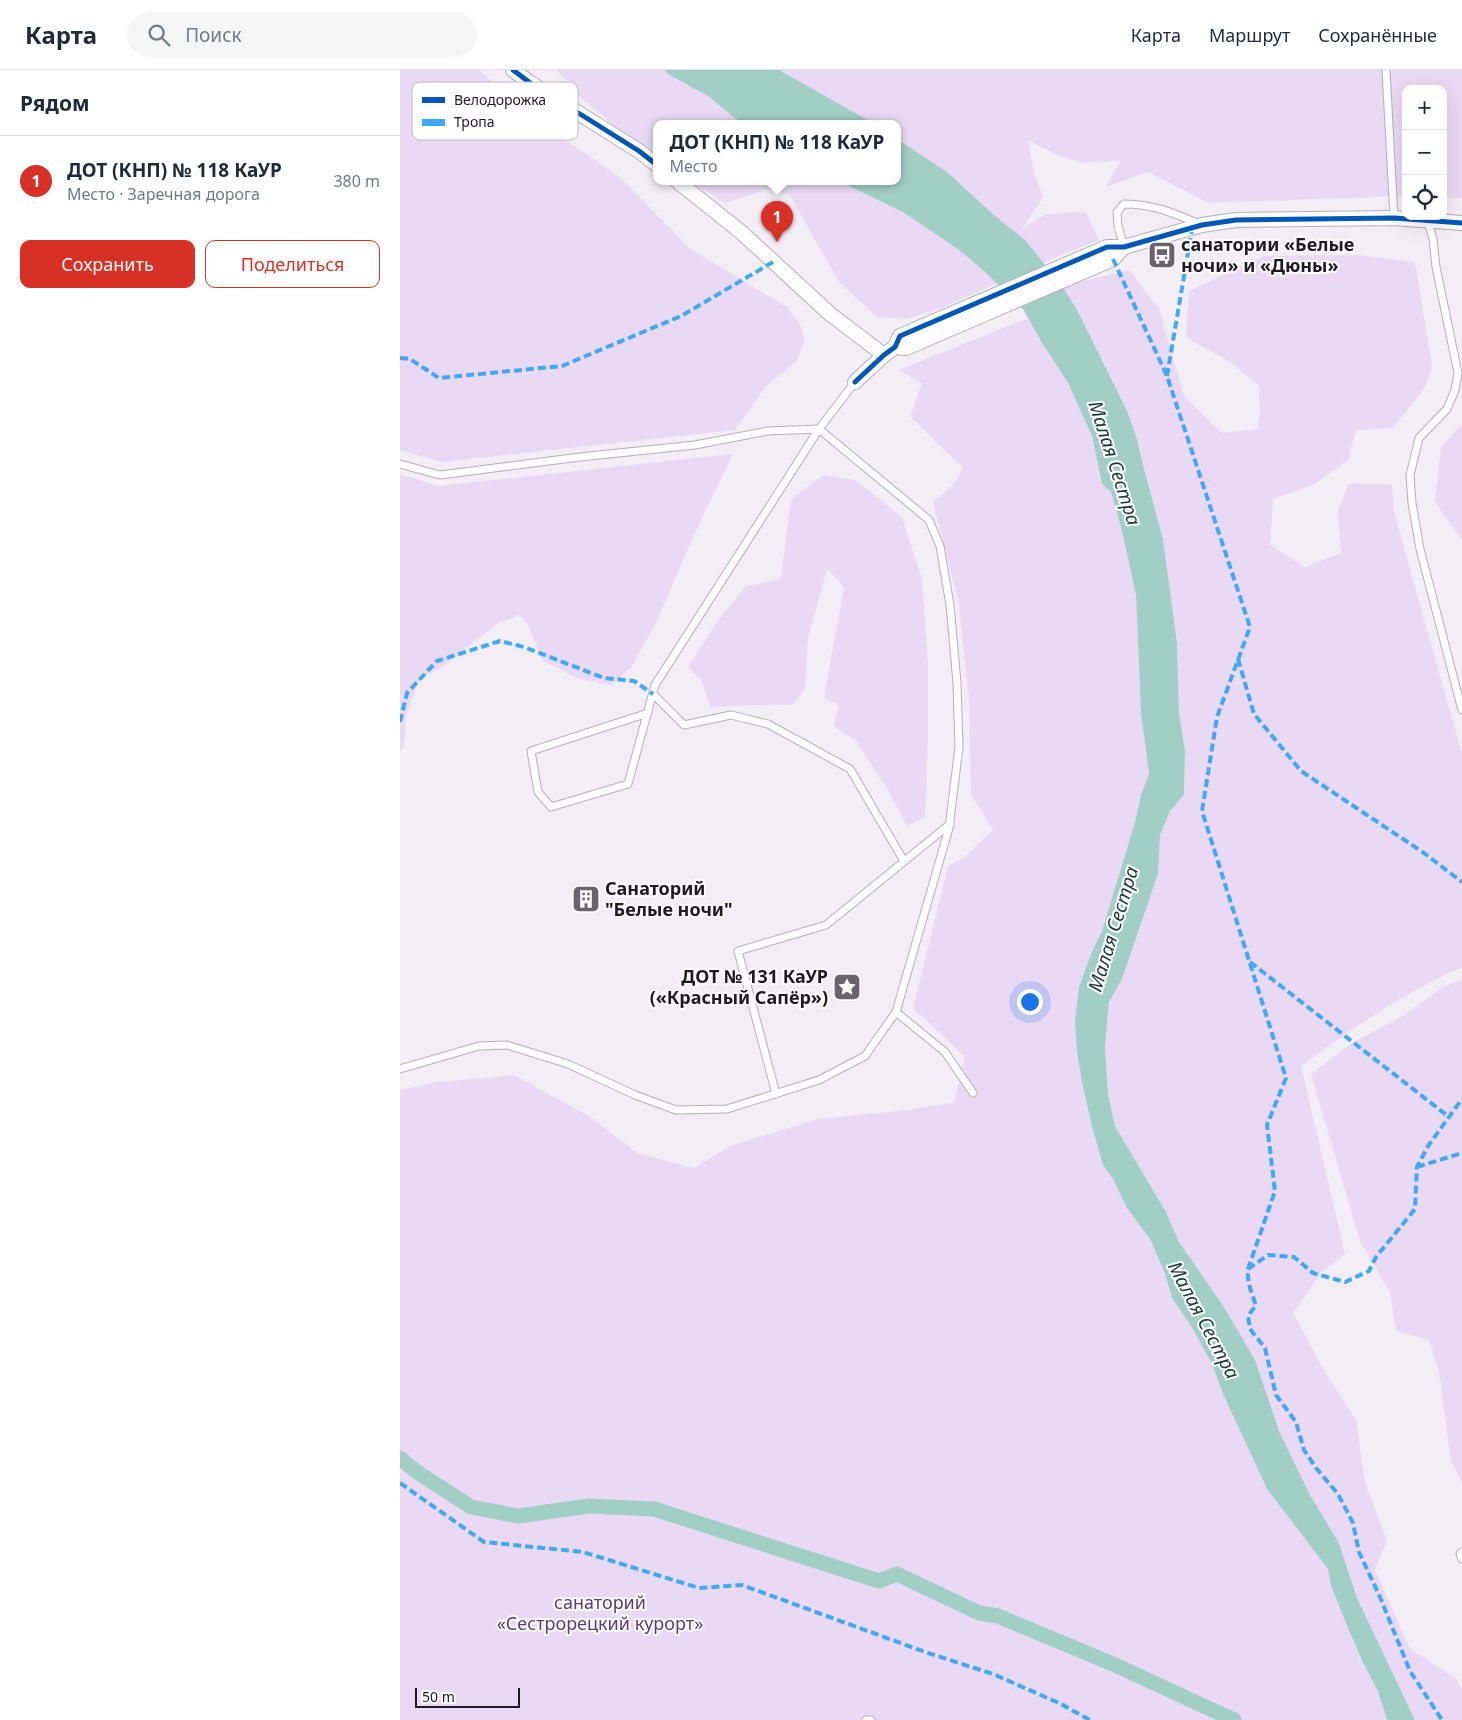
<!DOCTYPE html>
<html lang="ru">
<meta charset="utf-8">
<style>
:root{--surface:#fff;--page:#f6f6f7;--text:#1f2937;--muted:#747a83;--line:#e0e1e3;--accent:#d93025}
body{margin:0;font-family:"Noto Sans",sans-serif;background:var(--page);color:var(--text)}
.controls{position:absolute;right:15px;top:15px;display:grid;overflow:hidden;border-radius:10px;box-shadow:0 5px 20px #0002}
.controls button{width:45px;height:45px;display:grid;place-items:center;padding:0;border:0;border-bottom:1px solid var(--line);background:var(--surface);color:var(--text);font:25px sans-serif}
.scale{position:absolute;left:15px;bottom:12px;width:105px;box-sizing:border-box;padding-left:5px;border:2px solid #1e1a20;border-top:0;font-size:14px;line-height:18px;white-space:nowrap;color:#1e1a20;-webkit-text-stroke:4px #fff;paint-order:stroke}
.you{position:absolute;left:629px;top:931px;width:18px;height:18px;margin:-12px;border:4px solid #fff;border-radius:50%;background:#1a73e8;box-shadow:0 0 0 8px #1a73e833}
.badge{display:grid;place-items:center;width:32px;height:32px;border-radius:50%;background:var(--accent);color:#fff;font-size:16px;font-weight:700}
.pin{position:absolute;translate:-50% -41px;filter:drop-shadow(0 1px 2px #0008)}
.pin::after{content:'';position:absolute;top:26px;width:18px;height:15px;background:inherit;clip-path:polygon(0 0,100% 0,50% 100%)}
.popup{position:absolute;left:253px;top:50px;width:248px;height:65px;box-sizing:border-box;display:grid;place-content:center;border-radius:10px;background:var(--surface);filter:drop-shadow(0 1px 4px #0005);font-size:16px;white-space:nowrap;color:var(--muted)}
.popup b{font-size:19px;color:var(--text)}
.popup::after{content:'';position:absolute;left:50%;top:100%;margin-left:-10px;border:10px solid transparent;border-top-color:var(--surface)}
.list{margin:0;padding:0;list-style:none}
h2{display:flex;justify-content:space-between;align-items:center;height:65px;margin:0;padding:0 20px;font-size:21px}
h2 small{font-size:16px;font-weight:400;color:var(--muted)}
.list li{display:grid;grid-template-columns:32px 1fr auto;gap:15px;align-items:center;box-sizing:border-box;height:90px;padding:0 20px;border-top:1px solid var(--line)}
.list b{display:block;font-size:19px;white-space:nowrap}
.list p{margin:0;font-size:16px;white-space:nowrap;color:var(--muted)}
.list em{font-size:16px;font-style:normal;color:var(--muted)}
.actions{display:flex;gap:10px;padding:15px 20px}
.actions a{flex:1;padding:11px 0;border:1px solid var(--accent);border-radius:10px;text-align:center;font-size:18px;color:var(--accent)}
.actions .main{background:var(--accent);color:#fff}
.icon{flex:none;width:28px;height:28px;fill:none;stroke:currentColor;stroke-width:2;stroke-linecap:round;stroke-linejoin:round}
.map{position:relative;flex:none;width:1062px;height:1650px;overflow:hidden}
header{display:flex;align-items:center;gap:30px;box-sizing:border-box;height:70px;padding:0 25px;background:var(--surface);border-bottom:1px solid var(--line)}
header strong{font-size:24px}
nav{display:flex;gap:28px;margin-inline-start:auto;font-size:18px}
.search{width:350px;height:45px;background:var(--page);display:flex;align-items:center;gap:12px;box-sizing:border-box;padding:0 18px;border-radius:28px;color:var(--muted);font-size:19px}
main{display:flex}
aside{flex:1;background:var(--surface)}
.map>svg:first-child{display:block}
</style>
<header>
<strong>Карта</strong>
<div class="search"><svg class="icon" aria-label="search" viewBox="0 0 24 24"><circle cx="10" cy="10" r="6"/><path d="M15 15l6 6"/></svg>Поиск</div>
<nav><a>Карта</a><a>Маршрут</a><a>Сохранённые</a></nav>
</header>
<main>
<aside>
<h2>Рядом<small></small></h2>
<ul class="list">
<li><span class="badge">1</span><div><b>ДОТ (КНП) № 118 КаУР</b><p>Место · Заречная дорога</p></div><em>380 m</em></li>
</ul>
<div class="actions"><a class="main">Сохранить</a><a>Поделиться</a></div>
</aside>
<div class="map">
<svg width="1062" height="1650" viewBox="0 0 1062 1650">
<rect width="100%" height="100%" fill="#f3edf6"/>
<g fill="#ead9f4">
<path d="M0,0h79l49,44 93,64 68,70 98,59 13,17 5,16 -9,22 -30,24 -31,44 -293,32 -42,-12z"/>
<path d="M157,0h905v128l-19,-1v-108h-37v107l-197,7 -61,-31 -42,15 14,-26 -37,2 -26,-8 -29,-15 6,32 9,26 -21,31 24,-15 40,-2 13,28 -43,17 -117,52 -30,9 -32,-1 -38,-35 -50,-88 -22,-5 -42,14 -35,-22h207v-58h-240v36l-31,-23 -46,-39z"/>
<path d="M957,185l58,7 17,104 -8,23 -31,39 -37,2 -8,30 -35,25 -40,14 -3,46 35,22 36,-14 -3,-43 11,-27 43,2 2,27 68,242v213c-57,25 -111,62 -161,99l44,188 -23,18 -29,41 29,54 34,53 9,62 22,59 -12,29 35,79 47,30 5,11v30h-47l-58,-122 -18,-55 -29,-48 -31,-64 -11,-30 -44,-94 -45,-65 -13,-30 -51,-86 -7,-32 -3,-47 4,-46 13,-22 36,-105 2,-39 10,-24 14,-16 1,-44 -6,-38 -2,-70 -14,-104 -20,-74 -6,-26 -9,-26 -66,-127 67,-16 30,39 25,87 38,37 36,-4 2,-20 -1,-23 -30,-25 -43,-23 3,-47 75,-35z"/>
<path d="M628,248l14,25 26,40 24,53 10,48 9,8 11,39 14,64 5,118 8,61 -8,21 -6,27 -33,109 -11,23 -12,33 -2,65 15,75 11,38 10,14 14,29 23,31 14,32 8,27 19,28 21,38 11,30 44,95 61,80 3,17 17,42 14,35 16,28 9,29h-987v-630l31,-7 83,-8 78,43 45,35 57,15 36,-22 88,-27 73,-7 63,-9 11,-46 -52,-49 35,-142 16,-8 29,-28 -22,-36 -2,-93 -10,-97 -26,-102c13,-10 25,-19 29,-35l-52,-51 12,-32 -23,-14z"/>
<path d="M1062,354v116l-27,-38 6,-55z"/>
<path d="M333,384l-35,72 -44,101 -23,40 -19,18 -33,-6 -37,-19 -13,-34 -9,-11 -22,8 -53,42 -25,14 -14,37 -2,31 -4,4v-277l38,12z"/>
<path d="M423,405l32,5 47,37 20,62 6,85v74l-3,79 -18,9 -18,-34 -32,-50 -23,-16 5,-21 -15,-8 20,-110 -17,-18 -19,69 -3,50 -11,16 -84,3 -8,-26 -14,-14 32,-49 25,-31 36,-8 10,-80z"/>
<path d="M1062,910v503l-11,-22 -12,-89 -10,-32 -33,-9 -6,-39 -30,-51 -49,-167 41,-31 51,-27 38,-28z"/>
</g>
<g fill="#a1cfc6">
<path d="M265,0h114l94,53h-132l-33,-27 -40,-22z"/>
<path d="M497,69l50,33 48,44 30,24 37,46 15,24 51,103 9,26 6,26 20,74 14,104 2,70 6,38 -1,44 -14,16 -10,24 -2,39 -36,105 -13,23 -4,45 3,47 7,32 51,86 13,30 45,65 31,53 24,71 31,64 29,48 18,55 58,122h-28l-9,-29 -15,-28 -15,-35 -17,-42 -3,-17 -61,-80 -44,-95 -11,-30 -21,-38 -19,-28 -8,-27 -14,-32 -23,-31 -14,-29 -10,-14 -11,-38 -10,-45 -5,-30 -2,-30 4,-35 12,-33 11,-23 33,-109 6,-27 8,-21 -8,-61 -5,-118 -14,-64 -11,-39 -9,-8 -10,-48 -24,-53 -26,-40 -19,-34 -40,-39 -25,-21 -55,-37 -64,-31h58z"/>
</g>
<g fill="none" stroke-linecap="round" stroke-linejoin="round">
<path stroke="#a1cfc6" stroke-width="15" d="M0,1388l17,14 54,35 47,9 71,-10 65,3 225,72 18,-7 82,39 19,3 115,48 121,56"/>
<defs>
<g id="lane">
<path d="M986,0l8,148"/>
<path d="M1028,152l5,17 3,28 22,106 -3,17 -8,19 -28,29 -9,37 2,28 8,46 42,161"/>
<path d="M724,177l-6,-21 -1,-14 7,-8c29,0 50,9 75,20"/>
<path d="M0,394l40,11 140,-18 115,-12 73,-14 51,-2 110,91 11,26 10,59 7,78 2,64 -10,81 -53,184 -31,44 -46,24 -92,29 -51,1 -41,-15 -67,-31 -61,-19 -28,1 -79,23"/>
<path d="M253,624l31,31 47,-10 37,9 82,45 54,92"/>
<path d="M248,643l-117,38 7,41 13,15 77,-23 27,-99 164,-256 36,-47"/>
<path d="M496,942l49,40 28,41"/>
<path d="M376,1024l-38,-143 88,-26 124,-101"/>
<path d="M1062,1482l-2,2 2,5"/>
<path d="M466,1650h5"/>
</g>
<g id="street">
<path d="M113,0l16,12 110,69 18,14"/>
<path d="M277,111l64,51 89,82 54,41"/>
<path d="M495,277l11,1 207,-89 11,-12"/>
<path d="M455,312l29,-27 11,-8 5,-11 207,-89h17l78,-22 34,-5 158,-2 68,5"/>
</g>
</defs>
<use href="#lane" stroke="#b5b0b8" stroke-width="9"/>
<use href="#street" stroke="#b5b0b8" stroke-width="16"/>
<use href="#lane" stroke="#fdfcfe" stroke-width="7"/>
<use href="#street" stroke="#fdfcfe" stroke-width="14"/>
<g stroke="#3fa9f5" stroke-width="4" stroke-dasharray="8 4" stroke-linecap="butt">
<path d="M713,189l54,117 83,251 -33,90 -15,94 84,267 -19,47 8,66 -27,78c-1,13 3,23 8,36l-8,11 2,13 15,19 11,47 20,27 8,28 12,18 22,26 15,29 6,29 21,45 30,74 32,49"/>
<path d="M0,288l10,1 29,19 123,-12 119,-50 92,-54"/>
<path d="M767,306l25,-147"/>
<path d="M838,589l16,55 47,57 123,82 38,29"/>
<path d="M0,652l7,-29 30,-32 63,-20 24,6 80,31 30,3 19,13"/>
<path d="M850,892l199,155"/>
<path d="M1017,1097l45,-14"/>
<path d="M848,1199l20,-14 26,2 19,16 32,9 24,-11 7,-14 39,-48 2,-42 11,-21 34,-47"/>
<path d="M0,1413l84,59 99,10 116,36 43,-3 183,67 68,22 66,29 31,17"/>
</g>
<defs>
<g id="cycleway">
<path d="M113,0l16,12 110,69 18,14"/>
<path d="M455,312l29,-27 11,-8 5,-11 207,-89h17l78,-22 34,-5 158,-2 68,5"/>
</g>
</defs>
<use href="#cycleway" stroke="#fff" stroke-width="8"/>
<use href="#cycleway" stroke="#0057b8" stroke-width="5"/>
</g>
<defs>
<symbol id="bus-square" viewBox="-11 -11 22 22"><rect x="-9" y="-9" width="18" height="18" rx="4" fill="#69646b" stroke="#fff"/><path d="M-5-6H5V4H4V6H2V4H-2V6H-4V4H-5ZM-3.5-4V0h7V-4ZM-3.5 1.2v1.5H-2V1.2ZM2 1.2v1.5H3.5V1.2Z" fill="#fff"/></symbol>
<symbol id="building-square" viewBox="-11 -11 22 22"><rect x="-9" y="-9" width="18" height="18" rx="4" fill="#69646b" stroke="#fff"/><path d="M-4-6H4V6H1V3H-1V6H-4ZM-2.5-4.3h1.7v1.8h-1.7ZM.8-4.3h1.7v1.8H.8ZM-2.5-1h1.7V.8h-1.7ZM.8-1h1.7V.8H.8Z" fill="#fff"/></symbol>
<symbol id="sight-square" viewBox="-11 -11 22 22"><rect x="-9" y="-9" width="18" height="18" rx="4" fill="#69646b" stroke="#fff"/><path d="M0-6L1.8-2.2L6-1.7L2.9 1.2L3.7 5.4L0 3.3L-3.7 5.4L-2.9 1.2L-6-1.7L-1.8-2.2Z" fill="#fff"/></symbol>
</defs>
<g fill-rule="evenodd">
<use href="#bus-square" x="746" y="169" width="32" height="32"/>
<use href="#building-square" x="170" y="813" width="32" height="32"/>
<use href="#sight-square" x="431" y="901" width="32" height="32"/>
</g>
<g text-anchor="middle" stroke-width="4" stroke-linejoin="round" paint-order="stroke">
<g font-size="18" font-weight="bold" fill="#1e1a20" stroke="#fff" text-anchor="start">
<text x="781" y="181">санатории «Белые<tspan x="781" dy="21">ночи» и «Дюны»</tspan></text>
<text x="205" y="825">Санаторий<tspan x="205" dy="21">"Белые ночи"</tspan></text>
<text x="428" y="913" text-anchor="end">ДОТ № 131 КаУР<tspan x="428" dy="21">(«Красный Сапёр»)</tspan></text>
</g>
<g font-size="18" fill="#5e3873" stroke="#fff">
<text x="200" y="1539">санаторий<tspan x="200" dy="21">«Сестрорецкий курорт»</tspan></text>
</g>
<g font-size="19" font-style="italic" fill="#193a33" stroke="#fff">
<text transform="translate(715 393) rotate(72)" y="7">Малая Сестра</text>
<text transform="translate(713 859) rotate(-73)" y="7">Малая Сестра</text>
<text transform="translate(804 1250) rotate(62)" y="7">Малая Сестра</text>
</g>
</g>
<rect x="12" y="12" width="166" height="58" rx="8" fill="#fff" stroke="#bcbabc" stroke-width="1"/>
<rect x="22" y="27" width="23" height="6" fill="#0057b8"/>
<rect x="22" y="49" width="23" height="7" fill="#3fa9f5"/>
<g font-size="14" fill="#1e1a20">
<text x="54" y="35">Велодорожка</text>
<text x="54" y="57">Тропа</text>
</g>
</svg>
<div class="controls">
<button>+</button>
<button>−</button>
<button><svg class="icon" aria-label="locate" viewBox="0 0 24 24"><circle cx="12" cy="12" r="6"/><path d="M12 2v4M12 18v4M2 12h4M18 12h4"/></svg></button>
</div>
<div class="scale">50 m</div>
<div class="you"></div>
<div class="pin badge" style="left:377px;top:172px">1</div>
<div class="popup"><b>ДОТ (КНП) № 118 КаУР</b>Место</div>
</div>
</main>
